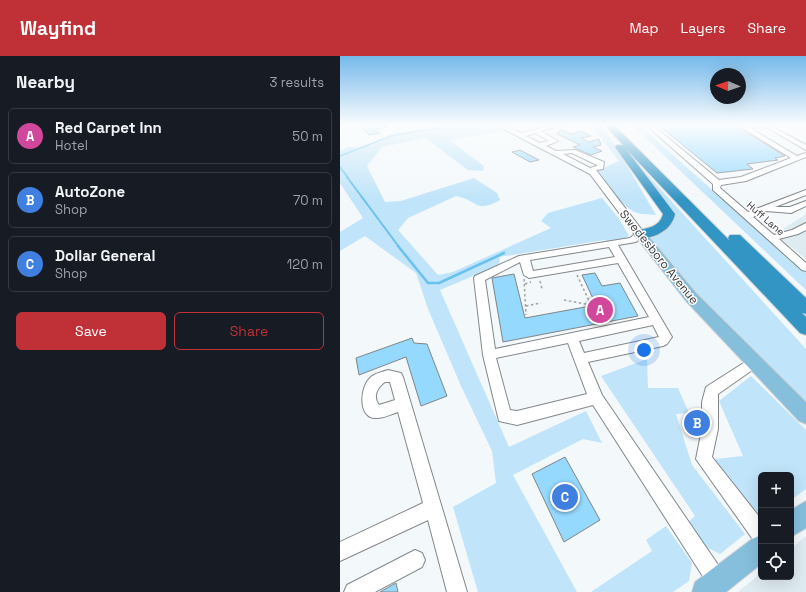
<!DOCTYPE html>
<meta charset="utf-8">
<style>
:root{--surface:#171b24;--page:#242831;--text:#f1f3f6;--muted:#9ea1a6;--line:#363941;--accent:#c03037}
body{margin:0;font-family:"Space Grotesk",sans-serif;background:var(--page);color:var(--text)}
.controls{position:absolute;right:12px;bottom:12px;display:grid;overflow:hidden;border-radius:6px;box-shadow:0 4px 16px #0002}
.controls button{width:36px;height:36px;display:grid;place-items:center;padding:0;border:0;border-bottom:1px solid var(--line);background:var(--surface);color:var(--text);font:20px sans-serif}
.compass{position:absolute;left:370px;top:12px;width:36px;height:36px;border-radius:50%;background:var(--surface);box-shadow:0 4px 16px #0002;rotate:272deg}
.you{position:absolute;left:304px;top:294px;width:14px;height:14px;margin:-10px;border:3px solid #fff;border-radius:50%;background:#1a73e8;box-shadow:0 0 0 6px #1a73e833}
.badge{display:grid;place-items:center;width:26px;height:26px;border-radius:50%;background:var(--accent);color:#fff;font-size:13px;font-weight:700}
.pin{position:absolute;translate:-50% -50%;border:2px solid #fff;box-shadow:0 1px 4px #0006}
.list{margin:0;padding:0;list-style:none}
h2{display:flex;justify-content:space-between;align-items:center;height:52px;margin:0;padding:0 16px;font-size:17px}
h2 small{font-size:13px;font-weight:400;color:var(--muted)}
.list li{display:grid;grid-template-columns:26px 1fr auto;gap:12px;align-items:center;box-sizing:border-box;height:56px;margin:0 8px 8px;padding:0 8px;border:1px solid var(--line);border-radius:6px}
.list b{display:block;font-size:15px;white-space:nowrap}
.list p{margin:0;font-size:13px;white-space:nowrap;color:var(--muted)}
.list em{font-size:13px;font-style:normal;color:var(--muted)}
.actions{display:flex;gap:8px;padding:12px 16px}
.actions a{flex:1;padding:9px 0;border:1px solid var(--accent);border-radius:6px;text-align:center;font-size:14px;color:var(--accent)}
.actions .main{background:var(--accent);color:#fff}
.icon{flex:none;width:22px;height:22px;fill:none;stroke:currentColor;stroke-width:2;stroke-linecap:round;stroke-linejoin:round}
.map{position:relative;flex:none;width:466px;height:536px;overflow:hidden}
header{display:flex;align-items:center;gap:24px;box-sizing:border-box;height:56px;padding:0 20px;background:var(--accent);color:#fff}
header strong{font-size:19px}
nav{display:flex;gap:22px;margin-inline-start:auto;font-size:14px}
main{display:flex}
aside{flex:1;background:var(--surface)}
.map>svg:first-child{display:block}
</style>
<header>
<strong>Wayfind</strong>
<nav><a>Map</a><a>Layers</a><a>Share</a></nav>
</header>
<main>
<aside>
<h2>Nearby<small>3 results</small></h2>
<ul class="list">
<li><span class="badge" style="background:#d1479c">A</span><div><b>Red Carpet Inn</b><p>Hotel</p></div><em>50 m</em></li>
<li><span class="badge" style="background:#3f7fe0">B</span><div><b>AutoZone</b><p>Shop</p></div><em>70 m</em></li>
<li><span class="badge" style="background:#3f7fe0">C</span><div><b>Dollar General</b><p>Shop</p></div><em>120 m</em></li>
</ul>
<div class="actions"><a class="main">Save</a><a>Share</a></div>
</aside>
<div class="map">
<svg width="466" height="536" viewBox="0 0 466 536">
<rect width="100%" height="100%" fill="#f3f8fb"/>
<g fill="#deebf1">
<path d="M466,158v45l-31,-25z"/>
<path d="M466,480v56h-68l23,-19v4h30v-28z"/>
</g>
<g fill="#c0e4f9">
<path d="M120,68h35l13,6 -59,10 35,26 -1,5 -15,-1 -43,-32 -43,9 -15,19 18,36 16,-1 73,-23 23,15 3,7c-25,14 -22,0 -44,-4l-48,22 -10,12 40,45 15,-3 98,-44 -10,-7 7,-8 54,-15 18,22 9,16c-8,4 -17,7 -25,4l-104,17 -1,8 -59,25 69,157 77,-36 16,32 -19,-4 -70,36 64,117h-99l-25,-85 43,-24 -4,-32 -31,-65 -33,-77 -12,-36 -51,-37 -25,15v-19l23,-14 -23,-35v-32l9,-4 12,1 37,-15z"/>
<path d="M250,68h9l11,13 46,78c-6,-1 -16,0 -21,-3 -14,-6 -30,-29 -38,-41l22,-10z"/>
<path d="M291,68h7l168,149v17z"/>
<path d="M294,104l172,189v56l-95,-93 -61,-72 21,-18z"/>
<path d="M307,303l1,29h30l11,25 -13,1 16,51 53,69 -25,20 -21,-10 -13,-20 9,-8 -94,-140z"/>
<path d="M411,320l55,54v59l-15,11v-25h-30v42l-46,-51v-7l28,-3 -24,-55z"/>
<path d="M326,470l26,37 -3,18 -16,11h-82l61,-41 -6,-11z"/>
</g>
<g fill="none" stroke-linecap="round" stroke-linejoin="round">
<g stroke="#69c1ef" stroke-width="1.5">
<path d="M0,100l51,-20 69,-12"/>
<path d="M0,111l8,11"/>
</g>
<path stroke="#69c1ef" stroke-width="2" d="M7,121l52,70"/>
<path stroke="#69c1ef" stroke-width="2.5" d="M58,190l30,37h11l65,-30"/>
</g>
<g fill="#95d9ff" stroke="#808587">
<path d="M19,68h26l1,3 -10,2 4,4 -11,2z"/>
<path d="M317,68h76l52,32 -10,2 3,2 -31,4 6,5 -36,4z"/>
<path d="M220,73l11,5 10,-3 10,5 -10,2 8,4 10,-3 2,6 -8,2 9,4 -11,4 -18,-8 7,-2 -23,-11z"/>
<path d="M180,94l19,10 -9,2 -18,-10z"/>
<path d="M255,217l7,13 18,-3 18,33 -135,26 -11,-64 22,-4 11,44 71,-13 -14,-30z"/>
<path d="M72,282l2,5 13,1 20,52 -26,10 -15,-49 -47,18 -3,-17z"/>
<path d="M225,401l35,63 -36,22 -32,-68z"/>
<path d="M56,527l2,9h-18z"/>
</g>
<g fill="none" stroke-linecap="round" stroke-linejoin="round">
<defs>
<g id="minor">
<path d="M154,68h7l20,9 34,-9h8l-1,1 -21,6 17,10 -12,5 10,5 19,-1 29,12 -1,7 -7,1 49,64 -9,8 -18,3 54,92 -5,7 -4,2 -75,16 14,33 123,180 3,7 -3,7 -7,3 -7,-3 -118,-184 -76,20 -18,-4 -16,-66 -9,-77 1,-2 44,-20 111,-18 5,-4 -45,-60zM195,77l14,8 -9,2 -14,-7zM232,97l25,12v1l-7,2 -27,-14zM269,191l6,10 -82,14 -3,-11zM180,206l4,13 5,3 89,-15 31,54 -154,32 -10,-69zM313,269l6,12 -75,16 -5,-12zM228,287l19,51 -70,17 -7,-1 -14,-52z"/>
<path d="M305,68h6l68,56 22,-3 50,-19 -55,-34 33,1 37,20v5l-2,-1 -34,-20 -7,-2 -13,1 47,28 9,-3v4l-60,24 -25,4 -1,3 28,24 58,-22v5l-31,12h15l16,-6v5l-15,7 -25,-2 -13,6 21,18 18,-5 14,-7v7l-8,4 -19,5 27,24v8l-4,-1 -89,-80v-6z"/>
<path d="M413,301l5,1 2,4 -2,4 -40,28v35l-6,28 49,62v24l-7,-2 -58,-82 6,-30v-27l4,-15z"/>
<path d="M48,314l13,3 2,4 64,215h-20l-19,-72 -88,41v-19l83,-39 -25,-91c-6,2 -14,6 -21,6 -19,2 -18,-31 -6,-41 5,-4 11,-5 17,-7zM45,326h5l5,18 -16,5c-7,-9 -1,-18 6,-23z"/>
<path d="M75,494l7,3 3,7 -3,7 -47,25h-31l3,-7z"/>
</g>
<g id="major">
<path d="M300,174l4,1 52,62 110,109v22l-7,-3 -113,-120 -52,-67z"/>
<path d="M466,445v27l-15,9v-27z"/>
<path d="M421,479v29l-35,28h-34l3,-10 57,-43z"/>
</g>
<path id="highway" d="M264,68h9l117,117 -2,-3 2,-3h10l66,63v16l-4,-1 4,4v18l-6,-2 -174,-184 49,65c-3,17 -24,27 -40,23l-2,-3 2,-3c12,-3 24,-3 28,-17l-48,-67 2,-2h6z"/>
</defs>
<use href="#minor" stroke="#83878a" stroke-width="2"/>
<use href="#major" stroke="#d3d4d4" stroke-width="2"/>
<use href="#highway" stroke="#d3d4d4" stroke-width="2"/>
<g stroke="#9fa3a5" stroke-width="1.5" stroke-dasharray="2.5 2.5" stroke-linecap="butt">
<path d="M237,219l14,30"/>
<path d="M184,223l2,36"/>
<path d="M200,225l2,8"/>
<path d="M185,228l6,-2"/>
<path d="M224,244l27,5"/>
<path d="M186,250l15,-3"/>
</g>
<use href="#minor" fill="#fff" fill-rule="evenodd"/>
<use href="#major" fill="#85bfdc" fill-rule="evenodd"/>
<use href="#highway" fill="#3395c4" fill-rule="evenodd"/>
</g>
<linearGradient id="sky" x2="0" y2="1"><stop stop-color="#75b9eb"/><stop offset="0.48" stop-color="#fafcfd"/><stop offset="1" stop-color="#fafcfd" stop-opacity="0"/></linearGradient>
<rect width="466" height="143" fill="url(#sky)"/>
<g text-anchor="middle" stroke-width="3" stroke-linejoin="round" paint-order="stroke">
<g font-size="10" fill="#383a3b" stroke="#fff">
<text transform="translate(426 162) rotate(41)" y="4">Huff Lane</text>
</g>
<g font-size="12" fill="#383a3b" stroke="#fff">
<text transform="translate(319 201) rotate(51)" y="4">Swedesboro Avenue</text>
</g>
</g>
</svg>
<div class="controls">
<button>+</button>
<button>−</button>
<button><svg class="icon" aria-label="locate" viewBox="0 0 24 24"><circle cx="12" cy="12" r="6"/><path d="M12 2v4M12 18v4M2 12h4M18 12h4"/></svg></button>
</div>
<svg class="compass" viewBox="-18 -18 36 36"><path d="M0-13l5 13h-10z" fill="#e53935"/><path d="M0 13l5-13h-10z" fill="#9ea1a6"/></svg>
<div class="you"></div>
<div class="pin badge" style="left:260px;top:254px;background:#d1479c">A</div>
<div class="pin badge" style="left:357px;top:367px;background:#3f7fe0">B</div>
<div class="pin badge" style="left:225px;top:441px;background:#3f7fe0">C</div>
</div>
</main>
